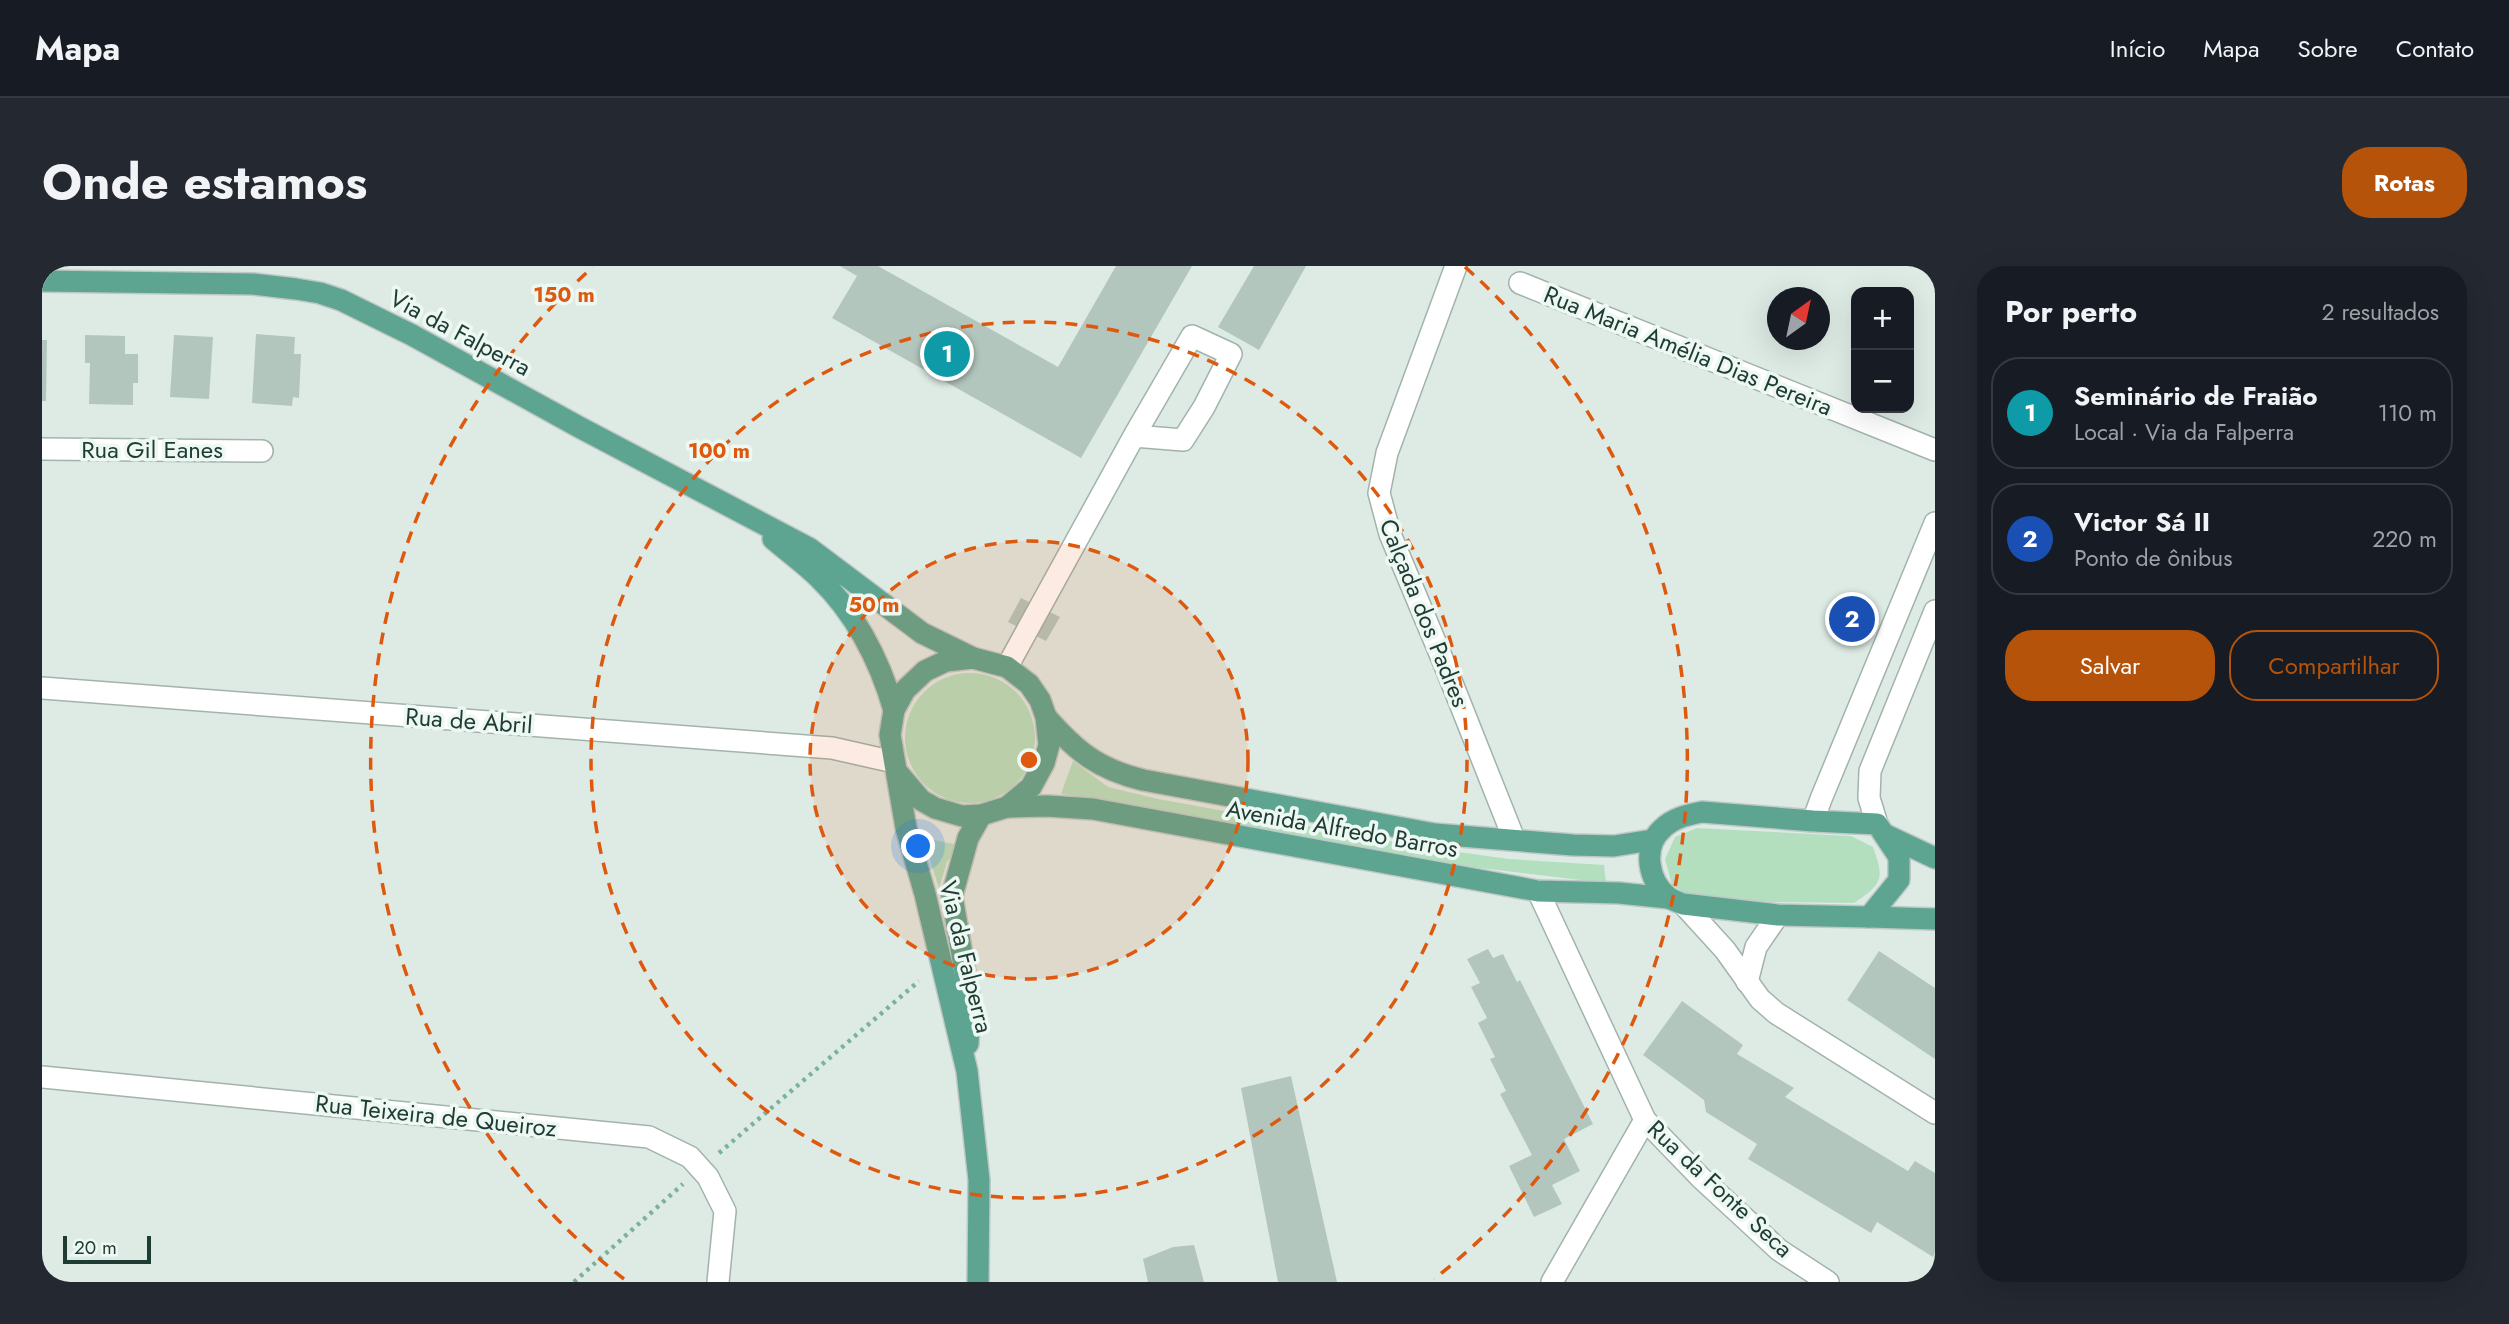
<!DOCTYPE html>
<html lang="pt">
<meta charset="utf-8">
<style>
:root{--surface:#171b24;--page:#242831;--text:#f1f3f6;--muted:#9ea1a6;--line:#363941;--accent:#b45309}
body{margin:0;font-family:Jost,sans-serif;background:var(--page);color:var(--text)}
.controls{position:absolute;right:21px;top:21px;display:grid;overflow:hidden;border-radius:14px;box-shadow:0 7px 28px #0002}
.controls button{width:63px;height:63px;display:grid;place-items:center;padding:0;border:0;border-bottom:2px solid var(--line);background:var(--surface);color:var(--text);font:35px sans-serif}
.compass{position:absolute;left:1725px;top:21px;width:63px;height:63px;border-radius:50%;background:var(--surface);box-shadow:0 7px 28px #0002;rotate:33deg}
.scale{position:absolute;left:21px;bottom:18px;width:88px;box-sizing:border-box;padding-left:7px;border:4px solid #1e3c33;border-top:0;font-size:19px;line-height:24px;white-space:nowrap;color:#1e3c33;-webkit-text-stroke:5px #eef8f3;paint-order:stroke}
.you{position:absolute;left:877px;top:581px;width:24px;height:24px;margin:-18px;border:5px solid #fff;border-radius:50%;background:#1a73e8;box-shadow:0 0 0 10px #1a73e833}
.badge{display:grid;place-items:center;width:46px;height:46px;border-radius:50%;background:var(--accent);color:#fff;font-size:23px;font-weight:700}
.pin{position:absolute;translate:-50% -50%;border:4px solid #fff;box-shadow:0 2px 7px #0006}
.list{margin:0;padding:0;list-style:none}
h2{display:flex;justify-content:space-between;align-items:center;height:91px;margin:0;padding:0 28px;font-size:30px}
h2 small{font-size:23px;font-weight:400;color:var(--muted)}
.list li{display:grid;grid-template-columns:46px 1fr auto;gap:21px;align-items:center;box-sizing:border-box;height:112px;margin:0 14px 14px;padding:0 14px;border:2px solid var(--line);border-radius:28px}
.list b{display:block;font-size:26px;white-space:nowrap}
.list p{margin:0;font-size:23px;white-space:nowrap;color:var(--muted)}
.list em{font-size:23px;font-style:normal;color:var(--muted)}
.actions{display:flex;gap:14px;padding:21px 28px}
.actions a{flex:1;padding:16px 0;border:2px solid var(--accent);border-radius:28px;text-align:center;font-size:24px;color:var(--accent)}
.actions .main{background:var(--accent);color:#fff}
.map{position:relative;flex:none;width:1893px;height:1016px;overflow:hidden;border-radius:28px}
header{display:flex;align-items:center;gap:42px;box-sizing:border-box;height:98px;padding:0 35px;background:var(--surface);border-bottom:2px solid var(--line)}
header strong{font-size:33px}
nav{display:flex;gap:38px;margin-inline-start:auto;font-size:24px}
.intro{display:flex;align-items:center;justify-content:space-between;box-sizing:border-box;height:168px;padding:0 42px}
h1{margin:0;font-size:49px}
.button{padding:18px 32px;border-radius:28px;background:var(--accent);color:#fff;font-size:24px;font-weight:700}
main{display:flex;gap:42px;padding:0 42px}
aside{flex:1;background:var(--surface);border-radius:28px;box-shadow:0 7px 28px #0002}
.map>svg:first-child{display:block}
</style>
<header>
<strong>Mapa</strong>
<nav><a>Início</a><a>Mapa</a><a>Sobre</a><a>Contato</a></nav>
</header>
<div class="intro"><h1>Onde estamos</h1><a class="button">Rotas</a></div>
<main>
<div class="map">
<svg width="1893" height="1016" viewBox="0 0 1893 1016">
<rect width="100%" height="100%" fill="#deebe5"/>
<g fill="#b4dfbf">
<circle cx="928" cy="472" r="65"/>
<path d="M1031,495l35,26 50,12 265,48 86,12 95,6 2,18 -183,-22 -318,-61 -44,-6z"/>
<path d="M1655,562l154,8 22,11c12,33 9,37 -19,56l-155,-2 -27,-16 -7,-26 10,-22z"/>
<path d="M881,572l36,7 -12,17 -8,26z"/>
</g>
<g fill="#b3c6be">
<path d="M798,0h38l180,101 58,-101h76l-111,192 -249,-140 25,-42z"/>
<path d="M1212,0h52l-47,84 -41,-23z"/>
<path d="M214,68l39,3 -1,17h7l-2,44 -6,-1 -1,9 -40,-3z"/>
<path d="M43,69l40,1v18h13v29h-5v22l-44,-1 1,-41h-5z"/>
<path d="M132,69l39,2 -4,62 -39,-2z"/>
<path d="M0,74h5l-1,61h-4z"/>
<path d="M979,332l39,19 -14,24 -38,-19z"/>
<path d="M1446,683l5,9 10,-4 14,28 3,-2 73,144 -29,15 16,32 -28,14 10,19 -28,13 -25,-51 23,-11 -32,-61 6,-3 -16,-32 5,-2 -17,-34 9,-5 -16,-31 9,-4 -13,-24z"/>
<path d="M1837,685l56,37v71l-88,-59z"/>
<path d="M1640,735l61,44 -6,9 57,34 -9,9 123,74 7,-10 20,12v79l-2,5 -56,-35 -6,11 -123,-74 9,-15 -51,-32 -2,-12 -61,-45z"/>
<path d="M1249,810l46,206h-59l-37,-194z"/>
<path d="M1152,979l10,37h-56l-5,-23 30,-12z"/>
</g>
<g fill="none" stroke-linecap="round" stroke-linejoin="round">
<defs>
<g id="minor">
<path d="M1414,0l-69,187 -8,40 11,41 56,134 68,171"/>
<path d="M1478,17l415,167"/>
<path d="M0,183l220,2"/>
<path d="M965,401l127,-231 49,4 21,-33 27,-53 -39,-18 -58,100"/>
<path d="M0,422l790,60 62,14"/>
<path d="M1771,555l8,-22 114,-276"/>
<path d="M1835,558l-8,-26 1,-27 65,-160"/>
<path d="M1496,625l107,229 56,58 78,72 49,32"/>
<path d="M1641,638l42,46 35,49 16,14 159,100"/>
<path d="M1705,716l9,-35 22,-32"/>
<path d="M0,811l607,60 41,20 18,20 17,34 -7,71"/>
<path d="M1510,1016l93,-162"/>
</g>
<g id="major">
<path d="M0,15l211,3 43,5 24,4 21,7 71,35 167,92 230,121 113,85 51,25 34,9 22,17 11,16 6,17 3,28 -5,18 -13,24 -24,20 -26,8 -19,1 -27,-8 -14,-8 -23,-27"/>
<path d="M731,273c15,13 32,25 46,39 37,36 61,84 75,132"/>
<path d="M931,392l-27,3 -21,10 -20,19 -11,20 -4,25 16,93 19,66 42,177 12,109 -1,102"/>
<path d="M1004,451c31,35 52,52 97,63l292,54 138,11 41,1 38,-6"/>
<path d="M965,541l40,-1 46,3 445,82 81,2 49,5"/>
<path d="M1660,546l111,9 64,3 22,33v23l-30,37 -91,-2 -95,-11c-5,-2 -11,-4 -15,-7 -20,-16 -26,-50 -6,-68 11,-11 25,-14 40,-17z"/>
<path d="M1844,569l49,23"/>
<path d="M1827,651l66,2"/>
<path d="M926,778l2,-43 -18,-105 16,-58 13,-23"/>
</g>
</defs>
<use href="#minor" stroke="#a1b3ac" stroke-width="24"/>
<use href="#major" stroke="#c0c8c6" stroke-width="24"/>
<g stroke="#7bb29f" stroke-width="4.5" stroke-dasharray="3.5 5" stroke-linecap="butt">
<path d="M677,887l200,-172"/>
<path d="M532,1016l109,-98"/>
</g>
<use href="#minor" stroke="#fff" stroke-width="21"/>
<use href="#major" stroke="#5ea591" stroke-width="21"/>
</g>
<circle cx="987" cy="494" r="219" fill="#de580e" fill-opacity=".12"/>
<g fill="none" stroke="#de580e" stroke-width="3.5" stroke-dasharray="12 9">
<circle cx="987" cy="494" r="219"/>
<circle cx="987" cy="494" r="438"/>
<path d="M582 1013A658 658 0 0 1 551 1M1423 1A658 658 0 0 1 1392 1013"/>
</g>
<g text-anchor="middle" stroke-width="7" stroke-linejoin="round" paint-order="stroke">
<g font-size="24" fill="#1e3c33" stroke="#eef8f3">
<text transform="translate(418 67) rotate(28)" y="8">Via da Falperra</text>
<text transform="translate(1646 85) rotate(22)" y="8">Rua Maria Amélia Dias Pereira</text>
<text x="110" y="192">Rua Gil Eanes</text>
<text transform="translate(1382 347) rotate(68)" y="8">Calçada dos Padres</text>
<text transform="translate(427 455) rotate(4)" y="8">Rua de Abril</text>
<text transform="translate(1300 563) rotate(10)" y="8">Avenida Alfredo Barros</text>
<text transform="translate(924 691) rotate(76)" y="8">Via da Falperra</text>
<text transform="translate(394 850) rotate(6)" y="8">Rua Teixeira de Queiroz</text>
<text transform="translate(1678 923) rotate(43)" y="8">Rua da Fonte Seca</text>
</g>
</g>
<circle cx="987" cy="494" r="10" fill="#de580e" stroke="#eef8f3" stroke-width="3.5"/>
<g font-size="21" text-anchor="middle" font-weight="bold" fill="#de580e" stroke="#eef8f3" stroke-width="7" stroke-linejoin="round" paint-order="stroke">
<text x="522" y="36">150 m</text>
<text x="677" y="192">100 m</text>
<text x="832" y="346">50 m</text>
</g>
</svg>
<div class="controls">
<button>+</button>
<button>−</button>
</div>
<svg class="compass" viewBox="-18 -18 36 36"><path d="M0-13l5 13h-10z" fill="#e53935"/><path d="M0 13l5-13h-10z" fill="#9ea1a6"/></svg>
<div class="scale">20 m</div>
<div class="you"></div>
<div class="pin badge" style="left:905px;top:88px;background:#0f9aa8">1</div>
<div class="pin badge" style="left:1810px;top:353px;background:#1a4fb4">2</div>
</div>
<aside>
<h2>Por perto<small>2 resultados</small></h2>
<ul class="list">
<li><span class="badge" style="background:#0f9aa8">1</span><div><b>Seminário de Fraião</b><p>Local · Via da Falperra</p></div><em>110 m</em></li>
<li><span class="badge" style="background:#1a4fb4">2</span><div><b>Victor Sá II</b><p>Ponto de ônibus</p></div><em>220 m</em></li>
</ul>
<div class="actions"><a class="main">Salvar</a><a>Compartilhar</a></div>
</aside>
</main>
